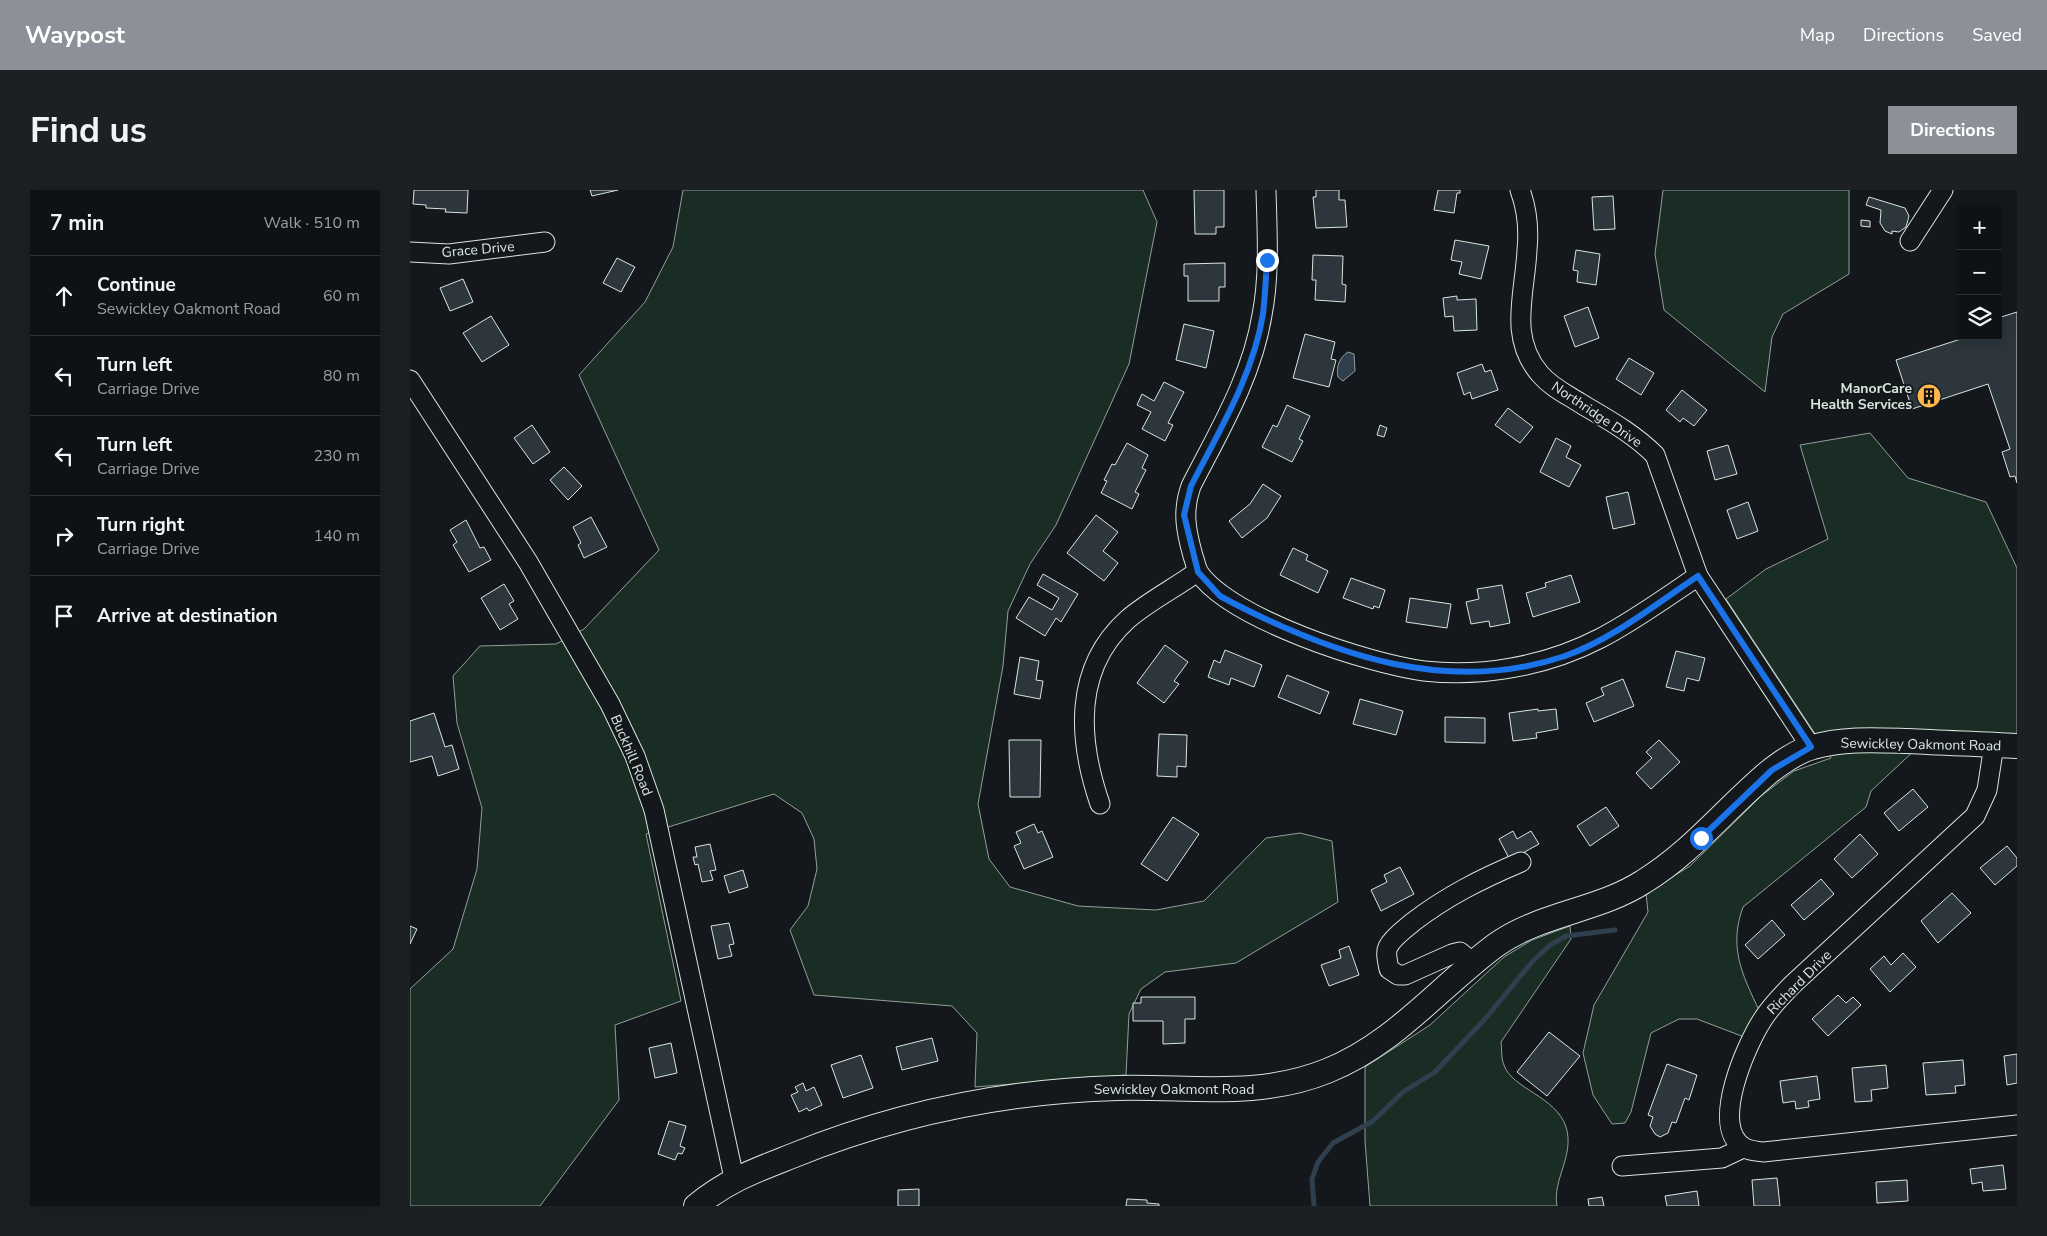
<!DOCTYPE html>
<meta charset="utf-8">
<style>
:root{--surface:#0f1215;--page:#1d2022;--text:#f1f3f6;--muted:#9b9ea0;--line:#2f3234;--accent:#8c9099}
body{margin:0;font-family:"Nunito Sans",sans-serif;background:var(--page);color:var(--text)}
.controls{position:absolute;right:15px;top:15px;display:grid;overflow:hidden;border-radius:0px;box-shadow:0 2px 12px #0003}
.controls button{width:45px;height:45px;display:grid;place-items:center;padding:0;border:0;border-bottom:1px solid var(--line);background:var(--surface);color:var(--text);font:25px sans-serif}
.stop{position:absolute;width:15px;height:15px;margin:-11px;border:4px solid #1a73e8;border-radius:50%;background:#fff}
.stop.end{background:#1a73e8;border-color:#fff;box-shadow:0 1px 5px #0008}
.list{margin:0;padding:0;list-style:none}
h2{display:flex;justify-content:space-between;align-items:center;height:65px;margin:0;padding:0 20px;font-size:21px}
h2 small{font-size:16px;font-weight:400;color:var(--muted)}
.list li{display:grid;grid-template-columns:32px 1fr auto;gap:15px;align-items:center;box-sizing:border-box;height:80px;padding:0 20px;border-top:1px solid var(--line)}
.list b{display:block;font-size:19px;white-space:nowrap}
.list p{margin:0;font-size:16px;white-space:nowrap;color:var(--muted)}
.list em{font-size:16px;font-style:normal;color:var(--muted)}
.icon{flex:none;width:28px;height:28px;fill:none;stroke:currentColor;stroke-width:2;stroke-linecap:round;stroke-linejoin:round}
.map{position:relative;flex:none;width:1607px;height:1016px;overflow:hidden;border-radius:0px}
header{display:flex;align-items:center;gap:30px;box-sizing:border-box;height:70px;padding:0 25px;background:var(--accent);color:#fff}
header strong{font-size:24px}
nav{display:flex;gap:28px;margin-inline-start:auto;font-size:18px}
.intro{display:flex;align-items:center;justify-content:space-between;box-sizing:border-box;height:120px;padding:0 30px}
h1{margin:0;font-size:35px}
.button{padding:12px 22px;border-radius:0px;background:var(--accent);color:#fff;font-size:18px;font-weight:700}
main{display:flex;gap:30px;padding:0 30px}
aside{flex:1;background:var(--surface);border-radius:0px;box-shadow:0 2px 12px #0003}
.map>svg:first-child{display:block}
</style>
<header>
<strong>Waypost</strong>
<nav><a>Map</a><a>Directions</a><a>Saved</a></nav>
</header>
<div class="intro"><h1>Find us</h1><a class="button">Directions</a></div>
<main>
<aside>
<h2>7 min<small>Walk · 510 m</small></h2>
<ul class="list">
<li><svg class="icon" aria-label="ahead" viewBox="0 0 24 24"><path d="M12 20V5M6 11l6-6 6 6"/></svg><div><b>Continue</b><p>Sewickley Oakmont Road</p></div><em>60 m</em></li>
<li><svg class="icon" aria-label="left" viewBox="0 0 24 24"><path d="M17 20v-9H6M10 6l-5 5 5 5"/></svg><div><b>Turn left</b><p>Carriage Drive</p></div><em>80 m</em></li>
<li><svg class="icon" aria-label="left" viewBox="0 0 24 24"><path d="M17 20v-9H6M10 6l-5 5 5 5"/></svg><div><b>Turn left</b><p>Carriage Drive</p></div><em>230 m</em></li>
<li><svg class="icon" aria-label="right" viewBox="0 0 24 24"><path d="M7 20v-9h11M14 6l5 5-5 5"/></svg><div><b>Turn right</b><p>Carriage Drive</p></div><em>140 m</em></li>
<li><svg class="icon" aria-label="arrive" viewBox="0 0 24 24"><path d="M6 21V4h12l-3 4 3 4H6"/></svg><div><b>Arrive at destination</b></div></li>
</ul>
</aside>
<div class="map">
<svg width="1607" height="1016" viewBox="0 0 1607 1016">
<rect width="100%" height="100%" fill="#14181c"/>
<g fill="#1a2d24" stroke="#939e99">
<path d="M273,0h460l14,32 -28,142 -73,161 -26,39 -22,47 -5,55 -25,138 11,55 21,28 68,19 78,4 48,-9 62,-63 34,-5 32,8 6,61 -102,61 -71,9 -24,17 -12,25 -3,61 -151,12 2,-54 -25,-27 -138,-11 -24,-65 18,-24 9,-37 -3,-30 -12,-26 -28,-19 -128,40 35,167 -66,24 4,75 -79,106h-130v-217l43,-40 24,-80 5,-61 -25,-85 -4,-47 27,-30 76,-2 28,-15 75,-79 -80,-175 66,-73 28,-55z"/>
<path d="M1253,0h186v84l-66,40 -11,23 -7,55 -101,-82 -9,-56z"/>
<path d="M1460,243l38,45 78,24 31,66v168l-84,-3 -62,58 -5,16 -123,100c-16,44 2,72 20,112l-11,21 -55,-21h-18l-28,14 -20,79 -6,11 -13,1 -19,-29 -10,-42 11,-48 54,-93 -2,-19 44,-27 71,-70 33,-25 37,-13 -105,-159 40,-30 62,-30 -28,-94z"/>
<path d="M1160,736l1,13 -70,103c1,7 0,17 3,23 8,24 52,31 62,62 9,28 -14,53 -9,79h-187l-5,-65v-74l65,-42 74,-68 28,-17z"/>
</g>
<path fill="#2f3f4d" stroke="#939e99" d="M938,162l6,2 1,17 -12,10 -5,-4c-2,-10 1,-19 10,-25z"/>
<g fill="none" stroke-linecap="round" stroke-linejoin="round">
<path stroke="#2f3f4d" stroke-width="5" d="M904,1016l-2,-27 6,-17 15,-19 40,-22 30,-29 32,-20 50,-53 47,-57 18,-17 16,-9 49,-6"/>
</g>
<g fill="#2c363c" stroke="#d8e6dc">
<path d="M4,0h54l-1,23 -22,-1 1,-3 -20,-1v-3l-13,-1z"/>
<path d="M180,0h28l-26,6z"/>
<path d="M784,0h30v37h-8v7h-21z"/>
<path d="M906,0h23v10h6l2,27 -31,1 -3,-31h3z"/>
<path d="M1028,0h22v3h-3l-3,20 -20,-3z"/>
<path d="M1203,6l2,33 -21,1 -2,-33z"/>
<path d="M1459,7l36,11 4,8 -3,11 -7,5 -7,-1v3l-7,-3 -5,-8 1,-13 -15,-5z"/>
<path d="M1451,30l9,1v6l-9,-1z"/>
<path d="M1045,50l34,6 -8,33 -22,-5 3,-12 -11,-2z"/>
<path d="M1166,60l24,4 -4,31 -19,-3 1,-11 -5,-1z"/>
<path d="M903,65l30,1 -1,28 4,1 -1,17 -30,-2 1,-20h-4z"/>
<path d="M207,68l18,9 -14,25 -18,-9z"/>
<path d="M815,73v24h-6v14h-31v-25h-4v-12z"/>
<path d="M53,89l10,23 -23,9 -10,-23z"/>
<path d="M1047,106v4l19,-1 1,31 -23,1 -1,-15 -8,1 -2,-19z"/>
<path d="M1178,117l11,31 -24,9 -11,-31z"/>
<path d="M1607,122v171l-2,-7 -5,1 -8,-25 8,-3 -22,-65 -76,25 -16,-49 74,-24h28v-18z"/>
<path d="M81,126l18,29 -27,17 -19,-29z"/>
<path d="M774,134l30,7 -8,37 -30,-8z"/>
<path d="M895,144l30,8 -4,17 5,1 -7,27 -36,-9z"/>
<path d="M1219,168l25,15 -13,22 -25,-16z"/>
<path d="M1072,174l3,8 6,-2 7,20 -26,9 -2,-7 -6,3 -7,-22z"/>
<path d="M754,192l20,10 -16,31 5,2 -8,16 -23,-12 9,-17 -14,-7 5,-11 12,7z"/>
<path d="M1272,200l25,20 -13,16 -11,-8 -3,4 -14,-12z"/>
<path d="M877,215l23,11 -11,23 4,2 -11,21 -30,-15 11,-22 4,2z"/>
<path d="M1098,218l25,19 -13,16 -25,-18z"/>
<path d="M122,235l18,27 -17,12 -19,-26z"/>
<path d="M970,235l7,3 -3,9 -7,-2z"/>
<path d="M1146,248l15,8 -5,11 15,8 -12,22 -29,-15z"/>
<path d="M717,253l21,12 -6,13 4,2 -11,22 4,2 -7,15 -31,-16 6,-12 -3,-1 8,-16 3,1z"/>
<path d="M1318,255l9,29 -22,6 -8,-29z"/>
<path d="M154,277l18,19 -14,14 -18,-20z"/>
<path d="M853,294l18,12 -14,22 -25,20 -13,-17 21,-17z"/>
<path d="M1218,302l7,32 -22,5 -7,-32z"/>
<path d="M1338,312l10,29 -21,8 -10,-29z"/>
<path d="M686,325l22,17 -15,19 15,12 -14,18 -37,-28z"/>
<path d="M181,327l16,30 -23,11 -6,-13 3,-2 -8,-16z"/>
<path d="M56,330l14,28 4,-1 7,13 -22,12 -16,-27 4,-3 -7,-12z"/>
<path d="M883,358l15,7 -2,5 22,11 -10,22 -38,-18z"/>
<path d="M633,384l35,20 -17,28 -5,-4 -11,18 -29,-18 13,-21 23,13 7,-12 -22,-13z"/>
<path d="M1161,385l9,27 -47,15 -7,-24 20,-6 -1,-4z"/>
<path d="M941,388l34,12 -6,18 -5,-2 -1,3 -30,-11z"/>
<path d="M94,394l10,17 -5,3 9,15 -18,11 -19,-32z"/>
<path d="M1092,395l8,38 -20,4 -1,-6 -18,3 -5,-22 13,-3 -2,-10z"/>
<path d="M1000,408l41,6 -4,24 -41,-6z"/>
<path d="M755,455l23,17 -14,19 5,3 -15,19 -27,-20z"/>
<path d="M815,460l37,15 -8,22 -23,-9 -2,7 -21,-8 6,-17 6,3z"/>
<path d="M1266,461l29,7 -6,23 -12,-3 -3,13 -18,-4z"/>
<path d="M610,467l19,4 -3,19 7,1 -3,18 -26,-5z"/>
<path d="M877,485l42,17 -9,22 -42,-17z"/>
<path d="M1213,489l11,27 -40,16 -8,-19 18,-8 -3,-7z"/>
<path d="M950,509l43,12 -7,24 -43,-11z"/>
<path d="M1128,519v2l18,-2 2,20 -22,4 1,5 -24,3 -4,-28z"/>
<path d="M24,523l11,34 7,-2 7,24 -21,7 -6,-20 -22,6v-41z"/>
<path d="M1035,527l40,1v25l-40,-1z"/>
<path d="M749,544l28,1 -1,32 -9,-1v11l-20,-1z"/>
<path d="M599,550h32l-1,57h-30z"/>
<path d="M1249,550l21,22 -29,27 -15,-16 16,-15 -6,-6z"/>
<path d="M1503,599l15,18 -29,24 -15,-18z"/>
<path d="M1196,617l13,19 -29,20 -13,-20z"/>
<path d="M763,627l26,17 -32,47 -26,-17z"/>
<path d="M624,634l4,9 4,-2 11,26 -29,12 -10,-23 7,-3 -5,-11z"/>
<path d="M1103,641l4,8 14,-8 8,13 -29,16 -11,-21z"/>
<path d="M1450,644l18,20 -26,24 -18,-19z"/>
<path d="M300,654l6,26 -6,1 3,9 -11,2 -4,-18 -3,1 -2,-8h4l-2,-10z"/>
<path d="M1597,656l10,12v8l-22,19 -15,-17z"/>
<path d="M990,677l14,27 -33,17 -10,-21 16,-8 -3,-7z"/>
<path d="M333,680l5,17 -19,6 -5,-17z"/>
<path d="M1411,689l13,15 -30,26 -13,-15z"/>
<path d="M1542,703l19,20 -33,30 -17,-22z"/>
<path d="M1362,730l13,15 -27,24 -13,-14z"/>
<path d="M319,733l5,21 -5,1 3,11 -14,3 -7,-33z"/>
<path d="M0,736l7,3 -7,15z"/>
<path d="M939,756l10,29 -30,11 -8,-21 20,-7 -2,-8z"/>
<path d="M1493,763l13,14 -26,25 -20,-23 14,-13 7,9z"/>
<path d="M1428,805l8,8 7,-6 8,8 -33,31 -16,-17z"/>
<path d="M731,807h54v22h-10v24l-22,1v-23h-30v-18h8z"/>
<path d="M1139,842l31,24 -33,40 -30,-24z"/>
<path d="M522,848l6,23 -36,9 -6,-23z"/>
<path d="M261,853l6,30 -22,5 -6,-30z"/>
<path d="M1607,864v29l-10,2 -3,-29z"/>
<path d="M451,865l12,33 -30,10 -12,-33z"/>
<path d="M1553,870l2,25 -10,1 1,7 -30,2 -3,-32z"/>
<path d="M1257,874l30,11 -8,25 -4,-2 -9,25 -4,-1 -4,11 -8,4 -5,-3 -5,-8 3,-9 -5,-2z"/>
<path d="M1476,875l2,23 -17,2 1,11 -17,1 -3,-34z"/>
<path d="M1407,886l3,23 -12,2 1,6 -13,2 -1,-8 -12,2 -3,-22z"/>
<path d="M393,893l3,8 8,-4 8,18 -13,6 -2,-3 -8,4 -8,-17 7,-3 -3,-5z"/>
<path d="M259,931l17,5 -6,20 5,2 -3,6 -4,-1 -3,7 -17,-6z"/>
<path d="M1593,975l3,24 -23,2 -1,-9 -10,2 -2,-15z"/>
<path d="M1367,988l3,28h-26l-2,-26z"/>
<path d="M1497,990l1,21 -31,2 -1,-21z"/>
<path d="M509,999v17h-21v-16z"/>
<path d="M1287,1001l2,15h-32l-2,-10z"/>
<path d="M1192,1007l2,9h-15l-1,-7z"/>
<path d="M717,1009l20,1v3l12,1v2h-33z"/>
</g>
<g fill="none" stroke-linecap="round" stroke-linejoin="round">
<defs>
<g id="minor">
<path d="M856,0c1,41 4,84 -4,125 -10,62 -43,116 -71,171 -9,25 -5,45 2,70 2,5 3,12 6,17 32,46 170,91 225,98 28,3 59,2 87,-3 78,-13 123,-49 187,-92l113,171"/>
<path d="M1110,0c7,19 9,40 7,60 -2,44 -19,87 13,124 11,13 26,20 40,29 27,16 53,30 75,52l43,121"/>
<path d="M1500,51l33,-51"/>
<path d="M0,62l39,2 96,-12"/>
<path d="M0,190l118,182 82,142 25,52 19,54 80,368"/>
<path d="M1584,555l-7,45 -12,26 -182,168c-11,11 -22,22 -30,35 -16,24 -55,110 -18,129 5,3 12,3 18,4l254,-27"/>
<path d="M690,614c-22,-64 -27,-136 28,-185 21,-18 47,-31 69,-47"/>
<path d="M1063,773l-13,-11 -8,2 -47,21h-7l-9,-6c-1,-6 -4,-16 -1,-22 5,-10 17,-18 25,-25 34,-26 68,-43 108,-60"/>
<path d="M1212,976l100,-8 21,-10"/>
</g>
<path id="major" d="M286,1016c32,-26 58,-35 96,-50 106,-43 212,-65 326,-68 73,-2 139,11 209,-17 68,-27 112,-84 169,-126 45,-32 102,-34 147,-63 49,-30 83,-74 126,-110 13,-10 28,-21 44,-25 31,-9 63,-7 95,-6 36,2 73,3 109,5"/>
</defs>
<use href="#minor" stroke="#d8e6dc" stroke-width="21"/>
<use href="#major" stroke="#d8e6dc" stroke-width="26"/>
<use href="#minor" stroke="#14181c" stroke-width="19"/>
<use href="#major" stroke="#14181c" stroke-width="24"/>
</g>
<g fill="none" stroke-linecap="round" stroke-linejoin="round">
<path stroke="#1a73e8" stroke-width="6" d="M857,70c-1,18 -2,36 -4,54 -10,62 -44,117 -72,172l-7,29 14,57 22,24 13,7c103,53 217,92 332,53 48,-17 91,-52 133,-80l113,171 -39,23 -71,68"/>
</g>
<defs>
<symbol id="building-disc" viewBox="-11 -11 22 22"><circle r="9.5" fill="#ffb74d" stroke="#14181c"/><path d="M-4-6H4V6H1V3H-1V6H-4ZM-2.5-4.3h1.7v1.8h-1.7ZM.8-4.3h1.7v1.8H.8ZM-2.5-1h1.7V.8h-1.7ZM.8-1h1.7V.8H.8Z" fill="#111"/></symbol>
</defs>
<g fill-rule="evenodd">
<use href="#building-disc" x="1505" y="192" width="28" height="28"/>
</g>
<g text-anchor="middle" stroke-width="4" stroke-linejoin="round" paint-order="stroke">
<g font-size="14" fill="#d8e6dc" stroke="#14181c">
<text transform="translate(68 59) rotate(-5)" y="5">Grace Drive</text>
<text transform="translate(1187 224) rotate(34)" y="5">Northridge Drive</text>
<text transform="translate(1511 554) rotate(1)" y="5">Sewickley Oakmont Road</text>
<text transform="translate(222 565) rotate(67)" y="5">Buckhill Road</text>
<text transform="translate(1389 792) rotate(-45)" y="5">Richard Drive</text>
<text x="764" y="904">Sewickley Oakmont Road</text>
</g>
<g font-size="14" font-weight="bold" fill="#d8e6dc" stroke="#14181c" text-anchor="end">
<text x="1502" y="203">ManorCare<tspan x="1502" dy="16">Health Services</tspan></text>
</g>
</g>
</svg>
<div class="controls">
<button>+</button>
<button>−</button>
<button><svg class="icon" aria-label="layers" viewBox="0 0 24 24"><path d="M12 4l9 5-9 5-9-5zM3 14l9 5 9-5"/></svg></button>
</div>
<div class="stop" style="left:1291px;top:648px"></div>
<div class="stop end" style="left:857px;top:70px"></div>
</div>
</main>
